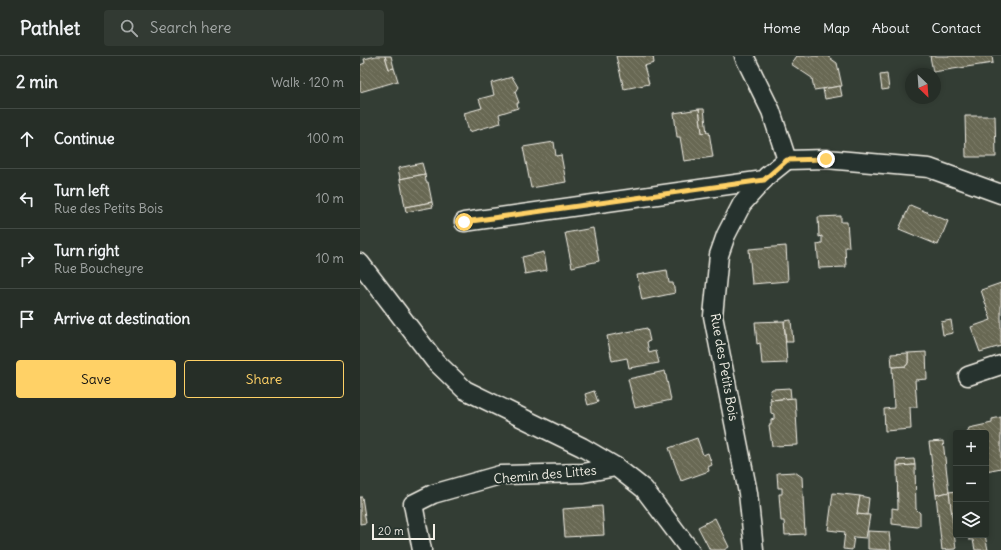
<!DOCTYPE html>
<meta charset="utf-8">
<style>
:root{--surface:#262e27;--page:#323a33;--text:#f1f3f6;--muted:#a4a8a7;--line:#424a44;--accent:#ffd166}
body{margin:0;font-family:Delius,sans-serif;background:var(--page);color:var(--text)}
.controls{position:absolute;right:12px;bottom:12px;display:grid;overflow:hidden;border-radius:4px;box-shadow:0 2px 6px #0003}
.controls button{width:36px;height:36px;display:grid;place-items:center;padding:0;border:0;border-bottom:1px solid var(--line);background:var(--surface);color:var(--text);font:20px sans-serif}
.compass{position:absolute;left:545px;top:12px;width:36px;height:36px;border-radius:50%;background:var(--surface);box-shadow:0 2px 6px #0003;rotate:155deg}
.scale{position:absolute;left:12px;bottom:10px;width:63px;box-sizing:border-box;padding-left:4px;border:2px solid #f4f1e8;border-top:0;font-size:11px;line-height:14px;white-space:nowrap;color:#f4f1e8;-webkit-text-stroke:3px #26332d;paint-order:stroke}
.stop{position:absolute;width:12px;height:12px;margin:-9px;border:3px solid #ffd166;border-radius:50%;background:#fff}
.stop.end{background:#ffd166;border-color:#fff;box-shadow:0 1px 4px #0008}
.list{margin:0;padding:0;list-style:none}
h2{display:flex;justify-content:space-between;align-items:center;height:52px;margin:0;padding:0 16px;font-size:17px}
h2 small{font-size:13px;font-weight:400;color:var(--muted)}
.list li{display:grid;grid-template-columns:26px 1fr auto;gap:12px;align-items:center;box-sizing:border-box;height:60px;padding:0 16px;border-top:1px solid var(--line)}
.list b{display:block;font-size:15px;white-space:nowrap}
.list p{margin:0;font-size:13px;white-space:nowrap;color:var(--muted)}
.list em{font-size:13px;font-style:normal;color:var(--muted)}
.actions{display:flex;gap:8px;padding:12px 16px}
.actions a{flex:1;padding:9px 0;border:1px solid var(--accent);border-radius:4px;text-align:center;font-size:14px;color:var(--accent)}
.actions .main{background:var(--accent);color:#111}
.icon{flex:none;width:22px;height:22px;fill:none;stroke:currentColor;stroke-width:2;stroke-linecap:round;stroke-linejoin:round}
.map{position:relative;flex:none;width:641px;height:494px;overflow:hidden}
header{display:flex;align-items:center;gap:24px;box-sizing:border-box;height:56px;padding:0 20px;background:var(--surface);border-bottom:1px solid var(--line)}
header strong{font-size:19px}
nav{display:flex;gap:22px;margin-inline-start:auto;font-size:14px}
.search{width:280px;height:36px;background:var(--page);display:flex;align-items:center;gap:10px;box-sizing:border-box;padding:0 14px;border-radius:4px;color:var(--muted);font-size:15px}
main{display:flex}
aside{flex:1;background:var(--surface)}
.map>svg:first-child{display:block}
</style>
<header>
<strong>Pathlet</strong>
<div class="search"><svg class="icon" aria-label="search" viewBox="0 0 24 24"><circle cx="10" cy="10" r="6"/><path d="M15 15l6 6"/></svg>Search here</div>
<nav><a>Home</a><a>Map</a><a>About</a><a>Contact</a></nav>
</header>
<main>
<aside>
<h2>2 min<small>Walk · 120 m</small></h2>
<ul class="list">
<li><svg class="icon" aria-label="ahead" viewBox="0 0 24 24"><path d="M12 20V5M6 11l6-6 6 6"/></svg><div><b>Continue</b></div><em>100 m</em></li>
<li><svg class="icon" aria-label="left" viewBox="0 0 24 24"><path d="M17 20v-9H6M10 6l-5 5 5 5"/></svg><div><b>Turn left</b><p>Rue des Petits Bois</p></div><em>10 m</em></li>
<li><svg class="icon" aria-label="right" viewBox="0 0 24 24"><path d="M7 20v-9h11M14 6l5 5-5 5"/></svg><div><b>Turn right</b><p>Rue Boucheyre</p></div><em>10 m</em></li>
<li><svg class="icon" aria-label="arrive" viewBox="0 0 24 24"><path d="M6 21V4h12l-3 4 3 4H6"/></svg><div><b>Arrive at destination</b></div></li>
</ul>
<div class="actions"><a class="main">Save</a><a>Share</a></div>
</aside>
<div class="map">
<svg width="641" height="494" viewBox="0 0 641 494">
<defs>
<pattern id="building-back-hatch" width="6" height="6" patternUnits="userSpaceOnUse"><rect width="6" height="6" fill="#686752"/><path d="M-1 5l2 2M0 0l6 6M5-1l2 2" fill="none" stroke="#7e7d6b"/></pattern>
</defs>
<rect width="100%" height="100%" fill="#333d34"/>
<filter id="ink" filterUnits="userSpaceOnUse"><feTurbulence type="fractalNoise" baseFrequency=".025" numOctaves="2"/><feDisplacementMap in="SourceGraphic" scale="8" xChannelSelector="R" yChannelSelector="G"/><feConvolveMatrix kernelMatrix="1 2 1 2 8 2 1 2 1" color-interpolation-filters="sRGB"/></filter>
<g filter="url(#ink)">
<g fill="url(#building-back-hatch)" stroke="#f4f1e8">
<path d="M16,0h9l4,13 5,-1 4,13 -38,11v-27l5,-2 -1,-4z"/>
<path d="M25,0h6l3,12 -5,1z"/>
<path d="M256,0h37l1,7 -10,3 5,18 -25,5z"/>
<path d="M437,0h30l10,7 5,23 -28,4 -2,-12 -21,-14z"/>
<path d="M570,0h62l1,7 -60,9z"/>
<path d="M527,18l2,15 -7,1 -2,-15z"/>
<path d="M152,21l6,10 -3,5 4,11h-2l1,5 -19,6 2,9 -32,9 -5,-19 18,-5 -3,-9 15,-4 -3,-12z"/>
<path d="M480,30l2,10 -17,3 -2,-10z"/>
<path d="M339,53h5l3,24h-5z"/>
<path d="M339,53l3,24 7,-1 4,25 -29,4 -4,-24h-3l-3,-24z"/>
<path d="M605,60h30l1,41h-30z"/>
<path d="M194,86l2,14 5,-1 5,27 -35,6 -8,-41z"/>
<path d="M62,107l3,11 -25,5 -2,-11z"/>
<path d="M65,118l1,8h2l4,20 -27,5 -5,-28z"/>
<path d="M72,146l1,5 -27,5 -1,-5z"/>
<path d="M550,149l38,16 -10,24 -39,-16z"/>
<path d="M481,160v6h6l2,25h-4l1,20 -27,1 -2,-24 5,-1v-7l-3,1 -1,-20z"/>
<path d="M233,172l6,33 -27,6 -7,-34z"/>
<path d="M426,190l2,35 -36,3 -3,-35z"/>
<path d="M184,196l3,18 -22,4 -3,-17z"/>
<path d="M307,214l2,13h4l2,10 -33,7 -5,-25z"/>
<path d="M641,227v63l-21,6 -9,-25 20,-7 -10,-30z"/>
<path d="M431,264l2,22h-7l-2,-21z"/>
<path d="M591,264l2,13 -10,2 -2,-13z"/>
<path d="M424,265l3,42 -25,1 -2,-21 -3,1 -2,-22z"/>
<path d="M287,272l3,13 -3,1 2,11 7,-2 3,12 -30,5 -2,-10 -15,3 -5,-25z"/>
<path d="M566,296l1,27 -12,1 2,27h-7l1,22 -26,2 -1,-22 10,-1 -2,-41 14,-1 2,-3v-10z"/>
<path d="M548,297v10l-2,3 -14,1 -1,-13z"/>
<path d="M305,315l6,29 -36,8 -7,-29z"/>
<path d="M430,332l1,10 -20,2 -1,-8 2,-3z"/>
<path d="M234,335l4,11 -10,3 -3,-11z"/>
<path d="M435,342l3,47 -26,1 -3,-21h2v-5l3,-1v-5l-3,-1 -1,-13z"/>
<path d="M641,361v51l-15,3v-38h-19l2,-5 23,-5v-4z"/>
<path d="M337,382l6,17 5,-2 4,12 -4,2 1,4 -28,10 -12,-33z"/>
<path d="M583,385l6,51 -13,3 -7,-53z"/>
<path d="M554,403l1,6 -18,1v-6z"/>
<path d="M555,409l1,44 4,4v12l-3,2 -25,-3v-16l6,1 -1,-43z"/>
<path d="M435,416l7,5 3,57 -20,1 -1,-14h-3l-2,-27h3v-6h-4l-1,-15z"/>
<path d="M596,435v21h-5l-2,-20z"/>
<path d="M589,436l7,57 -14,1 -6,-55z"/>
<path d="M473,437l27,3 -3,18 13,1 -4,23 -12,-1 -2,13 -9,-1 2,-17 -17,-2z"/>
<path d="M500,440l9,2 -2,17 -10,-1z"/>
<path d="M0,441h2l4,26 -6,1z"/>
<path d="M242,450l2,29 -39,2 -2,-28z"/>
<path d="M355,462l14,29 -5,3h-14l-12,-23z"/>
<path d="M508,475l21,1 2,18 -23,-1z"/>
<path d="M608,479h17l3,15h-13l-2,-10h-4z"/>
</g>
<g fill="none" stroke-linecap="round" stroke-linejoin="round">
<defs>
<g id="street">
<path d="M384,0l27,55 16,49"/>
<path d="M427,104l39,-1 103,9 72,26"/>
<path d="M104,166l300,-42"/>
<path d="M0,207l75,98 30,29 117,57 34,20"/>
<path d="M608,320l33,-11"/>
<path d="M62,494l-9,-46 20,-10 67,-19 83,-2 33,-6 28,22 46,61"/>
<path d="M394,494l-6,-57 -35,-177 6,-61 7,-20 16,-31 25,-28 20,-16"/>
</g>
</defs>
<use href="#street" stroke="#f4f1e8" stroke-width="21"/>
<use href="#street" stroke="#26332d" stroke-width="18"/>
</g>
</g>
<g fill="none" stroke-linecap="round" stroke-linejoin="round" filter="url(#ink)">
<path stroke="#ffd166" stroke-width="5" d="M104,166l300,-42 23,-20 39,-1"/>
</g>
<g text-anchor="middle" stroke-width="4" stroke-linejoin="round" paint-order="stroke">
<g font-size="13" fill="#f4f1e8" stroke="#26332d">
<text transform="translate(365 311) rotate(80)" y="5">Rue des Petits Bois</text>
<text transform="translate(185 418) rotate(-5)" y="5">Chemin des Littes</text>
</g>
</g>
</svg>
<div class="controls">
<button>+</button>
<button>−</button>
<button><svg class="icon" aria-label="layers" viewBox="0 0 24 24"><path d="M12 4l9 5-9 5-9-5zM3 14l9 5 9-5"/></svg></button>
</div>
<svg class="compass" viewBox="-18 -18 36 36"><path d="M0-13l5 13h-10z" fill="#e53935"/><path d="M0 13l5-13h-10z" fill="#a4a8a7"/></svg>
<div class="scale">20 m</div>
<div class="stop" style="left:104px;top:166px"></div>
<div class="stop end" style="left:466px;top:103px"></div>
</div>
</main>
